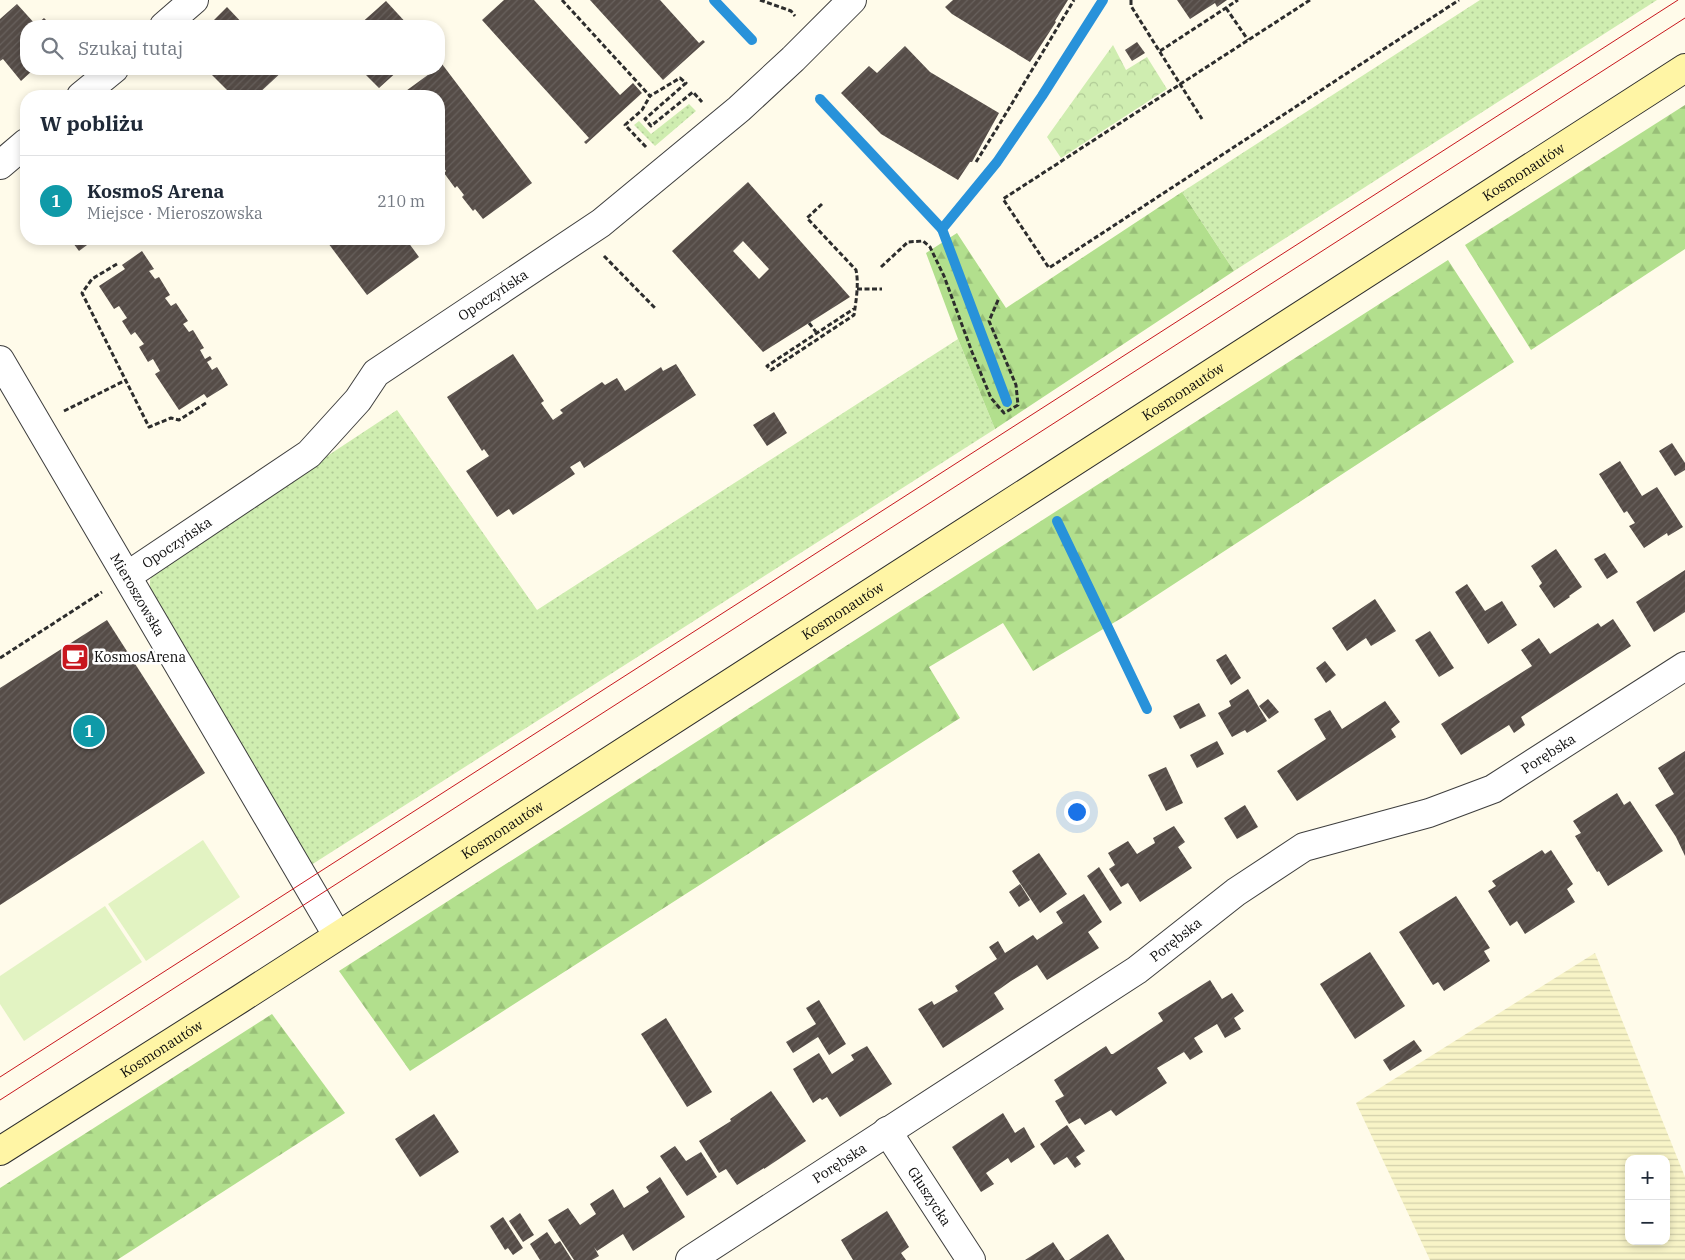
<!DOCTYPE html>
<html lang="pl">
<meta charset="utf-8">
<style>
:root{--surface:#fff;--page:#f6f6f7;--text:#1f2937;--muted:#747a83;--line:#e0e1e3;--accent:#0f766e}
body{margin:0;font-family:"IBM Plex Serif",serif;background:var(--page);color:var(--text)}
.controls{position:absolute;right:15px;bottom:15px;display:grid;overflow:hidden;border-radius:10px;box-shadow:0 2px 8px #0003}
.controls button{width:45px;height:45px;display:grid;place-items:center;padding:0;border:0;border-bottom:1px solid var(--line);background:var(--surface);color:var(--text);font:25px sans-serif}
.you{position:absolute;left:1076px;top:811px;width:18px;height:18px;margin:-12px;border:4px solid #fff;border-radius:50%;background:#1a73e8;box-shadow:0 0 0 8px #1a73e833}
.badge{display:grid;place-items:center;width:32px;height:32px;border-radius:50%;background:var(--accent);color:#fff;font-size:16px;font-weight:700}
.pin{position:absolute;translate:-50% -50%;border:2px solid #fff;box-shadow:0 1px 5px #0006}
.list{margin:0;padding:0;list-style:none}
h2{display:flex;justify-content:space-between;align-items:center;height:65px;margin:0;padding:0 20px;font-size:21px}
h2 small{font-size:16px;font-weight:400;color:var(--muted)}
.list li{display:grid;grid-template-columns:32px 1fr auto;gap:15px;align-items:center;box-sizing:border-box;height:90px;padding:0 20px;border-top:1px solid var(--line)}
.list b{display:block;font-size:19px;white-space:nowrap}
.list p{margin:0;font-size:16px;white-space:nowrap;color:var(--muted)}
.list em{font-size:16px;font-style:normal;color:var(--muted)}
.icon{flex:none;width:28px;height:28px;fill:none;stroke:currentColor;stroke-width:2;stroke-linecap:round;stroke-linejoin:round}
.map{position:relative;flex:none;width:1685px;height:1260px;overflow:hidden}
.search{position:absolute;background:var(--surface);box-shadow:0 2px 8px #0003;left:20px;top:20px;width:425px;height:55px;display:flex;align-items:center;gap:12px;box-sizing:border-box;padding:0 18px;border-radius:20px;color:var(--muted);font-size:19px}
.panel{position:absolute;background:var(--surface);box-shadow:0 2px 8px #0003;left:20px;top:90px;width:425px;height:155px;border-radius:20px}
.map>svg:first-child{display:block}
</style>
<div class="map">
<svg width="1685" height="1260" viewBox="0 0 1685 1260">
<defs>
<pattern id="farmland-rules" width="6" height="5" patternUnits="userSpaceOnUse" patternTransform="scale(1.25)"><rect width="6" height="5" fill="#f8f4c7"/><path d="M0 2.5h6" fill="none" stroke="#d3d0aa"/></pattern>
<pattern id="grass-dots" width="8" height="8" patternUnits="userSpaceOnUse" patternTransform="scale(1.25)"><rect width="8" height="8" fill="#cfedb0"/><path d="M2 2h.1M6 6h.1" fill="none" stroke="#b0ca96" stroke-width="1.8" stroke-linecap="round"/></pattern>
<pattern id="forest-firs" width="22" height="20" patternUnits="userSpaceOnUse" patternTransform="scale(1.25)"><rect width="22" height="20" fill="#b2df8d"/><path d="M5 1l3.5 6h-7zM16 11l3.5 6h-7z" fill="#98be78"/></pattern>
<pattern id="park-crowns" width="20" height="18" patternUnits="userSpaceOnUse" patternTransform="scale(1.25)"><rect width="20" height="18" fill="#cfedb0"/><path d="M2 6a3 3 0 1 1 6 0M12 15a3 3 0 1 1 6 0" fill="none" stroke="#b0ca96"/></pattern>
<pattern id="building-hatch" width="6" height="6" patternUnits="userSpaceOnUse" patternTransform="scale(1.25)"><rect width="6" height="6" fill="#554c47"/><path d="M-1 1l2-2M0 6l6-6M5 7l2-2" fill="none" stroke="#68615d"/></pattern>
</defs>
<rect width="100%" height="100%" fill="#fffbea"/>
<path fill="url(#farmland-rules)" fill-rule="evenodd" d="M1595,953l90,224v83h-255l-74,-157zM1629,1159h37v82h-37z"/>
<g fill="url(#grass-dots)">
<path d="M1480,0h177l-423,271 -52,-79z"/>
<path d="M689,104l7,7 -41,35 -21,-21 5,-4 12,13z"/>
<path d="M958,339l37,90 -687,438 -158,-277v-10l6,-11 241,-159 140,200z"/>
</g>
<g fill="url(#forest-firs)">
<path d="M1685,105v144l-154,101 -66,-105z"/>
<path d="M1182,192l52,79 -239,158 -37,-90 -32,-86 31,-20 49,75z"/>
<path d="M1448,260l66,102 -389,254 -92,55 -30,-48 -74,44 31,51 -550,353 -71,-100z"/>
<path d="M272,1014l73,99 -228,147h-117v-72z"/>
</g>
<path fill="url(#park-crowns)" d="M1113,45l13,25 21,-13 20,32 -106,69 -14,-21z"/>
<g fill="#e2f3c2">
<path d="M203,840l37,57 -94,64 -38,-57z"/>
<path d="M105,906l37,56 -118,79 -24,-37v-28z"/>
</g>
<g fill="none" stroke-linecap="round" stroke-linejoin="round">
<g stroke="#2892da" stroke-width="10">
<path d="M714,0l38,40"/>
<path d="M820,99l122,130"/>
<path d="M1007,402l-65,-173 55,-67 45,-66 61,-96"/>
<path d="M1057,521l90,188"/>
</g>
</g>
<g fill="url(#building-hatch)" fill-rule="evenodd">
<path d="M504,0h30l86,95 13,-12 9,10 -56,51 -2,-2 5,-4 -107,-118z"/>
<path d="M590,0h70l39,43 4,-3 2,2 -42,38z"/>
<path d="M953,0h115l-13,21 1,1 -26,40 -78,-48 -7,-7z"/>
<path d="M1177,0h50l-10,7 -2,-4 -25,16z"/>
<path d="M386,1l23,25h-51z"/>
<path d="M17,4l19,21 8,-7 8,8h-26v43h8l-13,12 -18,-22 -3,2v-42z"/>
<path d="M227,7l18,19h-37z"/>
<path d="M1137,42l8,11 -13,8 -7,-11z"/>
<path d="M905,46l25,26 69,41 -27,49h-2l-12,18 -77,-46 -40,-41 28,-27 8,7z"/>
<path d="M442,64l90,119 -49,36 -8,-10 -2,2 -11,-14 2,-2 -7,-9 -2,2 -11,-15 2,-2 -6,-9 -1,1v-67h-40l37,-27h3v-2z"/>
<path d="M200,69h85l-29,27h-23l-26,-26 -3,3z"/>
<path d="M365,69h35l-21,19 -13,-13 3,-2z"/>
<path d="M748,182l102,115 -87,55 -91,-101zM743,241l26,28 -10,10 -26,-28z"/>
<path d="M70,239h25l-16,12z"/>
<path d="M325,239h76l4,5 3,-2 11,15 -52,38z"/>
<path d="M142,251l12,18 -5,2 6,8 4,-2 11,18 -5,3 6,8 5,-3 12,18 -5,3 6,8 4,-2 11,18 -4,2 5,9 5,-3 2,3 -5,3 5,8 5,-3 11,18 -21,13 -3,-4 -25,16 -24,-36 5,-3 -7,-12 -5,3 -9,-15 5,-3 -9,-12 -4,3 -9,-14 5,-3 -8,-12 -5,3 -15,-23 26,-17 -3,-4z"/>
<path d="M513,354l31,47 -3,2 12,17 10,-7 -3,-3 42,-28 3,3 12,-7 8,13 36,-24 2,4 13,-7 20,31 -112,73 -4,-7 -10,6 5,7 -62,41 -4,-6 -12,8 -31,-46 23,-15 -5,-7 -2,2 -35,-54z"/>
<path d="M774,412l13,21 -20,13 -14,-21z"/>
<path d="M1672,443l13,20v7l-10,6 -16,-25z"/>
<path d="M1620,461l22,35 15,-9 26,40 -15,9 -1,-3 -23,15 -15,-22 6,-3 -8,-12 -3,2 -25,-39z"/>
<path d="M1556,549l26,38 -13,9 1,1 -16,11 -15,-22 3,-3 -11,-17z"/>
<path d="M1605,553l13,19 -11,7 -13,-20z"/>
<path d="M1685,570v42l-31,20 -18,-30z"/>
<path d="M1467,584l18,27 17,-10 15,24 -29,19 -33,-52z"/>
<path d="M1375,599l21,32 -25,15 -5,-8 -19,13 -15,-23z"/>
<path d="M1613,619l18,27 -110,71 4,8 -11,8 -5,-8 -48,30 -20,-31 91,-58 -11,-16 18,-12 11,16 48,-31 3,4z"/>
<path d="M107,620l98,153 -205,132v-217z"/>
<path d="M1430,631l24,37 -15,9 -24,-37z"/>
<path d="M1226,654l15,24 -10,7 -15,-25z"/>
<path d="M1325,661l11,14 -10,8 -10,-15z"/>
<path d="M1248,689l19,32 -20,12 -2,-3 -13,7 -14,-24 13,-7 -2,-5z"/>
<path d="M1268,699l11,13 -10,7 -10,-13z"/>
<path d="M1385,701l15,21 -9,7 5,8 -99,64 -20,-30 49,-32 -12,-20 16,-9 12,19z"/>
<path d="M1199,703l7,13 -26,13 -7,-13z"/>
<path d="M1217,741l7,13 -27,14 -7,-13z"/>
<path d="M1685,751v105l-9,-19 -21,-32 19,-11 -16,-26z"/>
<path d="M1166,767l17,36 -17,8 -18,-36z"/>
<path d="M1617,793l7,12 6,-4 33,50 -55,35 -9,-15 -2,1 -22,-36 6,-3 -8,-12z"/>
<path d="M1245,805l13,22 -21,12 -13,-21z"/>
<path d="M1174,826l11,16 -7,5 14,21 -52,34 -12,-19 -7,4 -12,-18 6,-4 -7,-12 20,-12 9,13 18,-11 -2,-5z"/>
<path d="M1542,850l3,4 6,-4 22,34 -6,5 8,13 -50,32 -8,-13 -7,5 -22,-35 8,-5 -4,-5z"/>
<path d="M1039,853l28,41 -27,19 -28,-42z"/>
<path d="M1099,867l23,36 -12,8 -23,-35z"/>
<path d="M1020,884l10,16 -11,7 -10,-15z"/>
<path d="M1084,894l18,28 -14,10 11,16 -52,32 -10,-15 -26,16 -17,12 10,16 -61,39 -25,-39 14,-8 2,4 24,-14 -3,-5 42,-27 -8,-12 9,-6 7,12 28,-18 4,5 26,-17 -7,-11z"/>
<path d="M1456,896l34,52 -6,3 6,10 -46,30 -6,-9 -5,3 -34,-53z"/>
<path d="M1370,952l35,54 -50,33 -35,-55z"/>
<path d="M1210,980l12,19 10,-6 12,18 -10,7 7,11 -16,9 -8,-14 -23,14 9,14 -13,8 -6,-8 -27,16 10,15 -51,33 -5,-6 -26,15 -5,-7 -11,6 -14,-23 9,-5 -10,-16 52,-34 5,8h2l50,-33 -5,-8z"/>
<path d="M819,1000l27,44 -17,11 -11,-18 -25,16 -7,-11 30,-18 -10,-16z"/>
<path d="M666,1018l46,74 -25,15 -46,-73z"/>
<path d="M1414,1040l8,11 -32,20 -7,-11z"/>
<path d="M867,1046l25,38 -52,33 -13,-20 -5,3 -2,-2 -7,5 -20,-34 26,-16 13,21 22,-14 -3,-5z"/>
<path d="M771,1091l35,50 -42,28v-1l-27,17 -11,-16 -7,4 -20,-32 32,-20 -1,-2z"/>
<path d="M1003,1113l12,20 9,-6 11,20 -24,16 -3,-5 -22,15 8,11 -13,8 -29,-45z"/>
<path d="M434,1114l25,38 -39,25 -25,-38z"/>
<path d="M1067,1125l18,26 -9,6 5,7 -6,4 -8,-11 -13,8 -14,-21z"/>
<path d="M675,1146l11,15 15,-9 16,25 -30,19 -27,-40z"/>
<path d="M660,1177l25,40 -52,34 -10,-17 -26,17 -3,-4 5,9 -7,4h-18l-26,-40 20,-12 12,17 16,-11 -6,-10 23,-15 11,19 25,-16 -3,-5z"/>
<path d="M887,1211l22,36 -8,6 5,7h-53l-12,-20z"/>
<path d="M520,1213l14,22 -11,7 -14,-21z"/>
<path d="M503,1217l20,31 -10,7 -5,-7 -3,2 -15,-24z"/>
<path d="M547,1232l8,12 5,-3 12,19h-32l-10,-16z"/>
<path d="M1108,1234l17,26h-56l37,-25z"/>
<path d="M1053,1242l12,18h-40l27,-17z"/>
</g>
<g fill="none" stroke-linecap="round" stroke-linejoin="round">
<defs>
<g id="street">
<path d="M164,26l30,-26"/>
<path d="M81,96l33,-27"/>
<path d="M0,165l26,-22"/>
<path id="s1" d="M0,360l337,575"/>
<path id="s2" d="M127,576l182,-122 49,-54 18,-27 225,-150 138,-114 54,-50 59,-59"/>
<path id="s3" d="M887,1131l84,129"/>
<path id="s4" d="M690,1260l447,-290 99,-78 68,-45 125,-34 64,-24 192,-123"/>
</g>
<g id="secondary">
<path id="s5" d="M0,1151l240,-152 1445,-931"/>
</g>
</defs>
<use href="#street" stroke="#3e3e3e" stroke-width="30"/>
<use href="#secondary" stroke="#2d2d2d" stroke-width="30"/>
<g stroke="#2d2d2d" stroke-width="3" stroke-dasharray="5 2.5" stroke-linecap="butt">
<path d="M562,0l88,96 30,-18 6,5 -41,36 6,7 42,-34 9,10"/>
<path d="M760,0l31,11 4,5"/>
<path d="M1131,0v6l71,113"/>
<path d="M1310,0l-307,199 46,69 410,-268"/>
<path d="M1226,8l22,32"/>
<path d="M1160,51l78,-51"/>
<path d="M646,147l-21,-22 17,-15 8,-14"/>
<path d="M976,162l23,-37 75,-125"/>
<path d="M822,204l-15,14 49,52c3,14 0,31 -2,45l-83,55 -4,-4 88,-58"/>
<path d="M604,256l51,52"/>
<path d="M117,264l-25,15 -10,14 67,134 22,-9 8,2 27,-17"/>
<path d="M881,267l27,-25 15,-1 7,6 14,29 28,76 19,46 13,15 14,-8 -2,-20 -27,-64 10,-23"/>
<path d="M857,289h25"/>
<path d="M809,323l7,9"/>
<path d="M64,411l62,-31"/>
<path d="M0,658l102,-66"/>
</g>
<use href="#street" stroke="#fff" stroke-width="28"/>
<use href="#secondary" stroke="#fff5a5" stroke-width="28"/>
<g stroke="#c8171e" stroke-width="1">
<path d="M0,1077l1678,-1077"/>
<path d="M0,1100l1685,-1082"/>
</g>
</g>
<defs>
<symbol id="cafe-square" viewBox="-11 -11 22 22"><rect x="-9" y="-9" width="18" height="18" rx="4" fill="#c8171e" stroke="#fff"/><path d="M-5.5-4.5H6V0H3Q3 3.5 0 3.5H-2.5Q-5.5 3.5-5.5 0ZM3-3.2v2h1.7v-2ZM-6 4.5H4V6H-6Z" fill="#fff"/></symbol>
</defs>
<g fill-rule="evenodd">
<use href="#cafe-square" x="59" y="641" width="32" height="32"/>
</g>
<g text-anchor="middle" stroke-width="5" stroke-linejoin="round" paint-order="stroke">
<g font-size="14" fill="#0b0b0b" stroke="#fff">
<text dy="5" stroke="none"><textPath href="#s5" startOffset="1811">Kosmonautów</textPath></text>
<text dy="5" stroke="none"><textPath href="#s2" startOffset="465">Opoczyńska</textPath></text>
<text dy="5" stroke="none"><textPath href="#s5" startOffset="1406">Kosmonautów</textPath></text>
<text dy="5" stroke="none"><textPath href="#s2" startOffset="60">Opoczyńska</textPath></text>
<text dy="5" stroke="none"><textPath href="#s1" startOffset="272">Mieroszowska</textPath></text>
<text dy="5" stroke="none"><textPath href="#s5" startOffset="1001">Kosmonautów</textPath></text>
<text dy="5" stroke="none"><textPath href="#s4" startOffset="1004">Porębska</textPath></text>
<text dy="5" stroke="none"><textPath href="#s5" startOffset="596">Kosmonautów</textPath></text>
<text dy="5" stroke="none"><textPath href="#s4" startOffset="582">Porębska</textPath></text>
<text dy="5" stroke="none"><textPath href="#s5" startOffset="191">Kosmonautów</textPath></text>
<text dy="5" stroke="none"><textPath href="#s4" startOffset="178">Porębska</textPath></text>
<text dy="5" stroke="none"><textPath href="#s3" startOffset="78">Głuszycka</textPath></text>
</g>
<g font-size="14" fill="#0b0b0b" stroke="#fff" text-anchor="start">
<text x="94" y="662">KosmosArena</text>
</g>
</g>
</svg>
<div class="controls">
<button>+</button>
<button>−</button>
</div>
<div class="you"></div>
<div class="pin badge" style="left:89px;top:731px;background:#0f9aa8">1</div>
<div class="search"><svg class="icon" aria-label="search" viewBox="0 0 24 24"><circle cx="10" cy="10" r="6"/><path d="M15 15l6 6"/></svg>Szukaj tutaj</div>
<section class="panel">
<h2>W pobliżu<small></small></h2>
<ul class="list">
<li><span class="badge" style="background:#0f9aa8">1</span><div><b>KosmoS Arena</b><p>Miejsce · Mieroszowska</p></div><em>210 m</em></li>
</ul>
</section>
</div>
